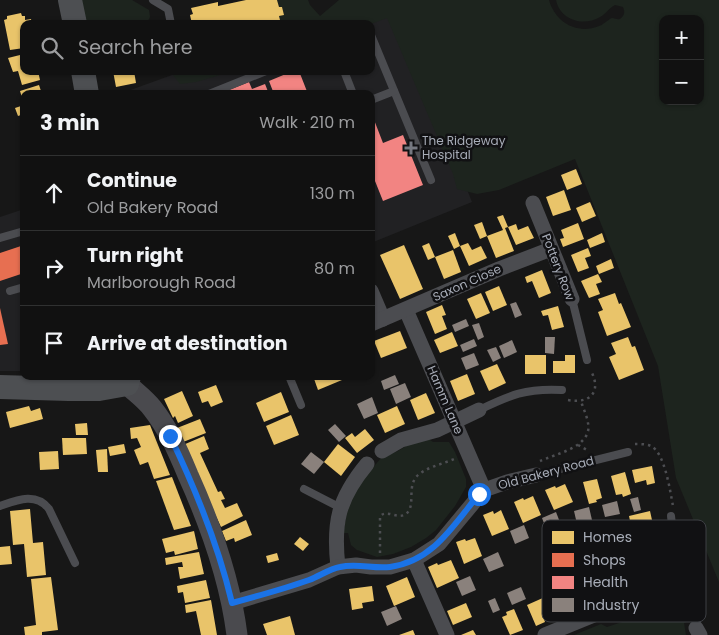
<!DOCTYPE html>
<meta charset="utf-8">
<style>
:root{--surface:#111;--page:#1e1f1f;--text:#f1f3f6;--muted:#9c9d9f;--line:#303131}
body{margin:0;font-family:Poppins,sans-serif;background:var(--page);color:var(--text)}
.controls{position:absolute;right:15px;top:15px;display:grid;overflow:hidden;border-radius:10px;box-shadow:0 1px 4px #0004}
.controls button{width:45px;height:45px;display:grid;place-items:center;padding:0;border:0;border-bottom:1px solid var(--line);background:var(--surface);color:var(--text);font:25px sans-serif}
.stop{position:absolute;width:15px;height:15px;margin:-11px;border:4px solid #1a73e8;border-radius:50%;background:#fff}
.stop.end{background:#1a73e8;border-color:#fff;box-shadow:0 1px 5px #0008}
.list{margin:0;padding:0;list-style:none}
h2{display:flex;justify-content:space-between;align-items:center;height:65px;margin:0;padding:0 20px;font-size:21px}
h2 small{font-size:16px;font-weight:400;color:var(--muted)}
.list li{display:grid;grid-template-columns:32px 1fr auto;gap:15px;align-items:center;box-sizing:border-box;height:75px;padding:0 20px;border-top:1px solid var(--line)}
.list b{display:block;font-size:19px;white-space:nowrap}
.list p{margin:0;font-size:16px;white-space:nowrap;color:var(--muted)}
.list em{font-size:16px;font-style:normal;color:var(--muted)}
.icon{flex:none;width:28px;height:28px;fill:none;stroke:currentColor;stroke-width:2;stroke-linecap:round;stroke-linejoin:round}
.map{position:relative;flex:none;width:719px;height:635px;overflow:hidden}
.search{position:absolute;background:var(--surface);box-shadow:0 1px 4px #0004;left:20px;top:20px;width:355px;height:55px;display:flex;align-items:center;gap:12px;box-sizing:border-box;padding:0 18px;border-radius:10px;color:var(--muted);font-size:19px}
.panel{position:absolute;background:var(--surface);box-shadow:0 1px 4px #0004;left:20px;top:90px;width:355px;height:290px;border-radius:10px}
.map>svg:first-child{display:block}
</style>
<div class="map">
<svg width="719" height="635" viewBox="0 0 719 635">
<rect width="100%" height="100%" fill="#171717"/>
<g fill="#212123">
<path d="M391,0l81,202 -101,41v-149h-246v-2l58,-21h188v-47h-52z"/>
<path d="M24,209v162h-24v-154z"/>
</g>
<g fill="#1d241e" fill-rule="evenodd">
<path d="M81,0h51l17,10 1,7 -2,4 -10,3h-55z"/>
<path d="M277,0h31l2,5 10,11 19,-16h210c6,22 28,35 50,26 4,-1 10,-7 13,-8 3,0 5,2 8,1 5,-4 5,-7 3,-12l-8,-2c-6,3 -9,9 -15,12 -17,10 -40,3 -44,-17h163v582l-43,-104 -18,-112 -83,-207 -76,31 -22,4 -20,-5 -4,-15 -66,-156 -16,6h-90l-2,-8 5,-2 -2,-7h-3zM663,19h37v82h-37z"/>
<path d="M183,71h51l-38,11 -16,2 -7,-9z"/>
<path d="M427,438l6,4h16l6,10 11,27v8l-11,19 -19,24 -10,8 -15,9 -18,7 -16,3 -20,-7 -6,-5 -3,-12h-5l6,-30 15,-25 18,-21 16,-6 16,-10z"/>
<path d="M662,606l12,1 5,5 13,-5 5,11 -13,5 2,12h-112l27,-11 6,3 42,-14 2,-4z"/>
</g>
<g fill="#e9c46a">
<path d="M246,0h31l2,7h3l2,8 -5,1 2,8h-89l-2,-9 3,-1 -2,-6 27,-6v4z"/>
<path d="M21,13l1,3h3v4l6,-1 1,5h-8v24l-14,2 -6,-30 3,-1v-3z"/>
<path d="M24,54v17h14l2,9 -18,5 -4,-14 -5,1 -5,-14z"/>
<path d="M113,71h21l2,12 -20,4z"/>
<path d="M39,85l3,9h-18l-1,7 -3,-10z"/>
<path d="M24,105v9l-6,2 -3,-8z"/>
<path d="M576,169l6,15 -15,6 -6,-15z"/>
<path d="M564,190l7,20 -18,6 -7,-19z"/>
<path d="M590,202l6,14 -14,6 -6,-14z"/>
<path d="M503,215l5,12 -3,1 9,23 -18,7 -9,-22 16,-6 -6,-13z"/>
<path d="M482,222l5,14 -7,3 -6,-14z"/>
<path d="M578,223l6,16 -21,8 -3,-8 4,-1 -3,-8z"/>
<path d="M516,224l2,6 10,-4 6,12 -18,7 -8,-18z"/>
<path d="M455,233l5,13 -6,3 -6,-13z"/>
<path d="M602,233l3,9 -15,6 -3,-8z"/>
<path d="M429,243l6,14 -7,3 -6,-14z"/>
<path d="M468,243l4,7 9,-4 6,12 -18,8 -9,-20z"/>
<path d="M404,245l19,44 -23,10 -20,-44z"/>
<path d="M588,248l3,8 -6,2 4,10 -11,4 -7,-17z"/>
<path d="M453,250l8,22 -17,7 -9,-22z"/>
<path d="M611,259l3,9 -15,6 -3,-8z"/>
<path d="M542,270l9,23 -12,5 -7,-17 -5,2 -2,-6z"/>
<path d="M598,274l4,8 -6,2 4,10 -11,4 -8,-17z"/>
<path d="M499,286l8,19 -14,6 -8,-19z"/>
<path d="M481,293l9,20 -14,6 -9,-20z"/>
<path d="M615,293l4,11 2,-1 10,24 -24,9 -9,-24 5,-2 -5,-11z"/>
<path d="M442,305l4,10 -4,1 5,13 -12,5 -9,-22z"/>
<path d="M558,306l6,21 -12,3 -4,-15 -5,1 -2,-5z"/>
<path d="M400,331l7,17 -26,10 -7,-17z"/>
<path d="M452,332l6,14 -18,7 -6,-13z"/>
<path d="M628,337l4,10 3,-1 9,24 -25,10 -10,-23 7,-3 -5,-11z"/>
<rect x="525" y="355" width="21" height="19"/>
<path d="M565,355h10v18h-22v-12h12z"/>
<path d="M497,364l9,19 -17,8 -9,-20z"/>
<path d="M467,374l8,20 -17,7 -8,-20z"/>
<path d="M313,376h28l1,4 -24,10z"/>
<path d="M216,385l7,17 -12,5 -3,-6 -6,2 -4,-11z"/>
<path d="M182,391l11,25 -15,7 -3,-7 -2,2 -9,-19z"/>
<path d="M281,392l8,20 -25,10 -8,-19z"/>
<path d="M426,393l9,20 -17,7 -8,-20z"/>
<path d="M29,406l2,5 9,-3 3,11 -33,9 -4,-16z"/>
<path d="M397,406l8,18 -20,9 -8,-18z"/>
<path d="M291,415l8,20 -25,10 -8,-19z"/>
<path d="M200,419l6,14 -23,9 -6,-14z"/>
<path d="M87,423l1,12h-12l-1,-11z"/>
<path d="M150,425l20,50 -16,4 -6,-17 -8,3 -6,-15 7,-3 -4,-9 -6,1 -1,-11z"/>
<path d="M365,429l9,11 -17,13 -12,-15 7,-5 3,4z"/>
<path d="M204,436l5,13 -9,4 18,39 3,-1 4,8 -4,1 4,8 12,-5 6,13 -22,11 -38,-82z"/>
<path d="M62,438h24l1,16 -24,1z"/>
<path d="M124,444l2,9 -16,3 -2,-9z"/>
<path d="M338,444l17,13 -14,19 -17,-14z"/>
<path d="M107,449l1,23h-10l-2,-22z"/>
<path d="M58,451l1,18 -19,1 -1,-18z"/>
<path d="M652,466l3,17 -8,2 -1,-5 -11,3 -3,-13z"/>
<path d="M625,472l6,22 -8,3 -1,-3 -6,1 -5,-19z"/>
<path d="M172,477l19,49 -17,4 -18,-49z"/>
<path d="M597,479l5,19 -6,2 1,2 -8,2 -6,-22z"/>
<path d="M565,484l8,18 -19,8 -9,-20 10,-4 1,2z"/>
<path d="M533,496l8,19 -18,8 -9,-21 9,-4 1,2z"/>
<path d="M30,509l3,34 10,-1 3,33 -19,2 -3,-33 -11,1 -3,-34z"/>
<path d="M501,510l8,19 -17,7 -9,-21 10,-4 1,3z"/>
<path d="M650,511l2,9h-2l2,11 -19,4 -4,-19z"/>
<path d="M246,520l6,15 -17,7 -1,-4 -8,3 -4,-10z"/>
<path d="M194,531l4,18 -23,6 -1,-4 -8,2 -4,-14z"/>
<path d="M300,537l9,7 -6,7 -9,-7z"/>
<path d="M475,538l7,18 -18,8 -8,-22 9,-3 1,2z"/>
<path d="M10,546l2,18 -12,1v-18z"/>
<path d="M199,552l5,22 -24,5 -2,-12h5l-1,-5 -16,3 -1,-7z"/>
<path d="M277,553l2,7 -11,3 -2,-7z"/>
<path d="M451,560l8,18 -22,10 -9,-21 9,-4 1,2z"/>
<path d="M51,577l7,53 -16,2v3h-17l-1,-8 12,-2 -5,-46z"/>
<path d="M407,577l8,20 -21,9 -8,-20z"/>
<path d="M206,580l4,18 -25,5 -2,-11 -5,1 -1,-7z"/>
<path d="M372,586l2,15 -12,2 1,5 -11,2 -3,-21z"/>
<path d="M545,597l9,18 -10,4 1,3 -9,4 -9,-21z"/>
<path d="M211,600l6,35h-16l-5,-24 -10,2 -1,-8z"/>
<path d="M466,603l6,14 -19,8 -6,-14z"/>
<path d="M514,609l9,21 -13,5 -8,-18 5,-2 -1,-3z"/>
<path d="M290,616l5,19h-28l-4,-11z"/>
<path d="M413,630l2,5h-16z"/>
<path d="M473,630l3,5h-15z"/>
</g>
<g fill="#e76f51">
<path d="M24,245v28l-24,8v-28z"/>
<path d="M0,308l8,36 -8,1z"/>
</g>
<g fill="#f28482">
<path d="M293,71h6l9,23h-13l-1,-2 -4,2h-16l-5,-13z"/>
<path d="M249,82l3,7 13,-5 4,10h-50z"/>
<path d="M371,112l12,31 20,-8 20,50 -40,16 -12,-30z"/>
</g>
<g fill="#8a817c">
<path d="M516,302l6,13 -7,3 -5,-14z"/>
<path d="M466,319l3,7 -14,6 -3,-7z"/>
<path d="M479,323l5,14 -6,3 -6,-15z"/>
<path d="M545,337h10l-1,17 -9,-1z"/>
<path d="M474,339l3,7 -14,6 -3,-7z"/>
<path d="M512,340l5,12 -13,6 -5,-12z"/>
<path d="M496,347l5,11 -8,4 -6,-12z"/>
<path d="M474,353l5,12 -13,5 -5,-12z"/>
<path d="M395,375l4,9 -15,6 -3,-9z"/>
<path d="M405,383l6,14 -15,7 -6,-15z"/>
<path d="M372,397l6,16 -14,6 -7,-15z"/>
<path d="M335,424l11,12 -7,6 -11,-12z"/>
<path d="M311,452l13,10 -10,12 -13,-10z"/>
<path d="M638,497l3,13 -7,2 -4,-13z"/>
<path d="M617,501l3,13 -15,3 -3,-12z"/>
<path d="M589,507l3,13 -15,4 -3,-13z"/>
<path d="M556,512l5,13 -14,6 -5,-13z"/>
<path d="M524,525l5,13 -14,6 -5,-13z"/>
<path d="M498,552l6,14 -15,6 -6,-13z"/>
<path d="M470,576l6,14 -14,6 -6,-14z"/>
<path d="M521,587l5,12 -14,6 -5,-12z"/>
<path d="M495,598l5,12 -7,3 -5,-12z"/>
<path d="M396,606l6,13 -15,7 -6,-14z"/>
</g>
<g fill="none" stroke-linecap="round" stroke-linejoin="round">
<g stroke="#4d4e52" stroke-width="2.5" stroke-dasharray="2.5 4" stroke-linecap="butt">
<path d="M568,400c22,4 34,-8 23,-29"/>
<path d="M635,444c5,0 11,0 16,2 14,7 19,45 22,60"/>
<path d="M578,445l9,5"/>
<path d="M540,461c15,-7 53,-14 48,-38 -1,-7 -5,-15 -7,-22"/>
<path d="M380,553v-37c8,-7 17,4 26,-2 10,-8 1,-25 10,-37 9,-10 28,-13 40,-19"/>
</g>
<g stroke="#4b4c50" stroke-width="8">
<path d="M153,0l15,9 3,15"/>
<path d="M371,35l60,145"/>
<path d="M344,71l9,23"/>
<path d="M209,94l57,-23"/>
<path d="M371,100l23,-9"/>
<path d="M0,238l24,-7"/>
<path d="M10,291l14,-4"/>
<path d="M572,299l15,61"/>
<path d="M289,376l12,29"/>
<path d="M479,410c31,-15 47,-22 83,-20"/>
<path d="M536,475l92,-23"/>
<path d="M304,489l37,19"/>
<path d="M0,506c17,-6 36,-14 49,3l26,54"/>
<path d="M671,516l6,51"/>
</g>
<g stroke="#4b4c50" stroke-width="15">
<path d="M533,203l39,96"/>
<path d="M371,291l12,28"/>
<path d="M406,310l78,180"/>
<path d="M371,324l128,-55 52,-20"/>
<path d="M382,451l19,-11 36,-10 42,-20"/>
<path d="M414,560l33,75"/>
<path d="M338,567c-5,-44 0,-68 29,-103"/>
<path d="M677,567l6,36"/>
<path d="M232,603l77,-23 29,-13 18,-2 15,2h19l24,-7 25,-16 45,-54 23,-8 29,-7"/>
<path d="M696,628l4,7"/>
<path d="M545,635l61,-25 73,-25"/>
</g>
<path stroke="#4a4a4e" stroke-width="21" d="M127,384c8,8 18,15 25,24 16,20 26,43 36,67 23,51 42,104 49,160"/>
<g stroke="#4d4f52" stroke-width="24">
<path d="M70,0l5,24"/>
<path d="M83,71l4,23"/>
<path d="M0,387l69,2h30l28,-5 2,-8"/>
</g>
</g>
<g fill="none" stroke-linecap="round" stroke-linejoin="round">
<path stroke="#1a73e8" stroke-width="6" d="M170,436c26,54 48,108 62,167 26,-7 52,-14 77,-23 11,-4 20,-11 31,-13 17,-4 33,2 50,0 43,-6 63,-41 89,-73"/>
</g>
<path fill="#757880" stroke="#111113" stroke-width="2" d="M408.5 140.5h5v5h5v5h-5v5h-5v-5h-5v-5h5z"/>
<g text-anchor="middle" stroke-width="5" stroke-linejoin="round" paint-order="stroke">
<g font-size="12" fill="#a8adb8" stroke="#111113" text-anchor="start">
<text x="422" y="145">The Ridgeway<tspan x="422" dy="14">Hospital</tspan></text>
</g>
<g font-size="12" fill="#a8adb8" stroke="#111113">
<text transform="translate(558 267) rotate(69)" y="4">Pottery Row</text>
<text transform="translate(467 283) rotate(-24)" y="4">Saxon Close</text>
<text transform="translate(445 400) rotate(67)" y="4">Hamm Lane</text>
<text transform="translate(546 473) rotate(-15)" y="4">Old Bakery Road</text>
</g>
</g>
<rect x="542" y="520" width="164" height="102" rx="8" fill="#111113" stroke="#3e4045" stroke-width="1"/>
<rect x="552" y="531" width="22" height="13" fill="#e9c46a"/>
<rect x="552" y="553" width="22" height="14" fill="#e76f51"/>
<rect x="552" y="576" width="22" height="13" fill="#f28482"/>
<rect x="552" y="598" width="22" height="14" fill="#8a817c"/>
<g font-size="14" fill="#a8adb8">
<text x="583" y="542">Homes</text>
<text x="583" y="565">Shops</text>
<text x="583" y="587">Health</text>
<text x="583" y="610">Industry</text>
</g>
</svg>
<div class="controls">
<button>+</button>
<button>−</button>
</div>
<div class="stop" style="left:479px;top:494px"></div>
<div class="stop end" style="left:170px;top:436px"></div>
<div class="search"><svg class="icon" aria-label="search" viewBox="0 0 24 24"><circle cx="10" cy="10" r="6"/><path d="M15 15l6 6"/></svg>Search here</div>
<section class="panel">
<h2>3 min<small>Walk · 210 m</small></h2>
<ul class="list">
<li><svg class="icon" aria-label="ahead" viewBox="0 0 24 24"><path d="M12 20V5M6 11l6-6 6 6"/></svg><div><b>Continue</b><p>Old Bakery Road</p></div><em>130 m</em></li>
<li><svg class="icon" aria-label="right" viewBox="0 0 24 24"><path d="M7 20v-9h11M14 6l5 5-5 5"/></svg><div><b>Turn right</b><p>Marlborough Road</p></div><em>80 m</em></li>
<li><svg class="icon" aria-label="arrive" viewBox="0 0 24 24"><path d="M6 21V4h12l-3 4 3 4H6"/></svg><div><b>Arrive at destination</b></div></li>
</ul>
</section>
</div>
